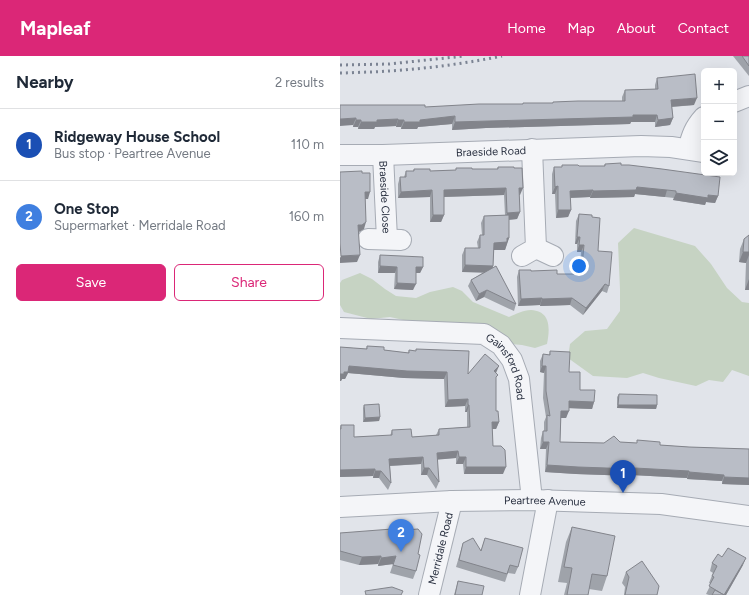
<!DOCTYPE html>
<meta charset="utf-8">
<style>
:root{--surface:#fff;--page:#f2f2f3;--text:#1f2937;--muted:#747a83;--line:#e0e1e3;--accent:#db2777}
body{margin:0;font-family:Figtree,sans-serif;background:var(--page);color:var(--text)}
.controls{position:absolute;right:12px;top:12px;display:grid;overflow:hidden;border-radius:6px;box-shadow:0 4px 16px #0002}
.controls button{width:36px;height:36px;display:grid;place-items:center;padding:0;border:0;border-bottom:1px solid var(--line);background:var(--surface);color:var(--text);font:20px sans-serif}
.you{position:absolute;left:239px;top:210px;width:14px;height:14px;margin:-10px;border:3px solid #fff;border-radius:50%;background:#1a73e8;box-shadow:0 0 0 6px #1a73e833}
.badge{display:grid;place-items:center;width:26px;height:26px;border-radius:50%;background:var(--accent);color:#fff;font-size:13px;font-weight:700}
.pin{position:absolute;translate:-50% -33px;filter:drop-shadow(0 1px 2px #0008)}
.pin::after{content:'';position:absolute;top:21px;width:14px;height:12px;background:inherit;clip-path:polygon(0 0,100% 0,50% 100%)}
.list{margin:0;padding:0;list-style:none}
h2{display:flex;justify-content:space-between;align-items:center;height:52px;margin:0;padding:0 16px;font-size:17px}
h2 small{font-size:13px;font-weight:400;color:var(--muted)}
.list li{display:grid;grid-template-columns:26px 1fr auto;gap:12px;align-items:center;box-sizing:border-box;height:72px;padding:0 16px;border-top:1px solid var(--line)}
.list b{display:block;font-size:15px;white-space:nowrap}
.list p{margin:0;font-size:13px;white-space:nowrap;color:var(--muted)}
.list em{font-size:13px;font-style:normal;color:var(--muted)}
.actions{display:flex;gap:8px;padding:12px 16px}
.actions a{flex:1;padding:9px 0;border:1px solid var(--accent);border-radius:6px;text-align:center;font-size:14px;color:var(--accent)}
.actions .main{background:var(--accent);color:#fff}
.icon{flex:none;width:22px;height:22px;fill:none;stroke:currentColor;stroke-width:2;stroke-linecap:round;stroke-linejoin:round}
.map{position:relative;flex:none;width:409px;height:539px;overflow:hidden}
header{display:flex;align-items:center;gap:24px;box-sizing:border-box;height:56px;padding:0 20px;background:var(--accent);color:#fff}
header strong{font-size:19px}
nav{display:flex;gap:22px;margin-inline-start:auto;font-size:14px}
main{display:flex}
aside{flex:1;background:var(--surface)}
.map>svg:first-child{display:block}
</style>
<header>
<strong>Mapleaf</strong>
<nav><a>Home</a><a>Map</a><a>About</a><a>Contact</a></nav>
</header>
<main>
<aside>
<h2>Nearby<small>2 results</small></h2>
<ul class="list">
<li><span class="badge" style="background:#1a4fb4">1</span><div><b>Ridgeway House School</b><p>Bus stop · Peartree Avenue</p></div><em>110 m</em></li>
<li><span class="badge" style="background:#3f7fe0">2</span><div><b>One Stop</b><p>Supermarket · Merridale Road</p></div><em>160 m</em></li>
</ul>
<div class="actions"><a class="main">Save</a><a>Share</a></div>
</aside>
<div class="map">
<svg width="409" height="539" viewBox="0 0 409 539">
<rect width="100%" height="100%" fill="#e1e4ea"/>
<g fill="#c6d3c3">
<path d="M294,172l61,18 16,18 16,24 15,14 7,1v73l-17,-6 -9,12 -14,-2 -13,6 -37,-8 -16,-5 -16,5 -34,-2 -25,-18 2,-14 15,-13 22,-2 13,-18v-22l-2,-46z"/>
<path d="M20,217l12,6 13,10 11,7 20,2 14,-6 23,-5 9,4 11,11 36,15c7,-3 14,-7 22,-7 20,1 19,19 16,34l-12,4 -13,-3 -11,-1 -121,-27 -19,2 -27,-7 -4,-7v-22l2,-3z"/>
</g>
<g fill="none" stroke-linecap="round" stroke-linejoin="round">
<defs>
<g id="minor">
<path d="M394,46l15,-6"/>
<path d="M348,93c4,-14 6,-21 16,-32"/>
<path id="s1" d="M0,99h43l258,-9 30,1 33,5"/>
<path id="s2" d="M43,99l4,84"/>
<path d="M28,183l33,1"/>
<path d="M196,192l17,8"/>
<path d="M182,200l14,-8 -4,-99"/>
<path id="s3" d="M0,272l144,6 17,11 11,15 7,19 13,121"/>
<path id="s4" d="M0,451l112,-6 80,-1 129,4 88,12"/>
<path id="s5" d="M89,539l23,-94"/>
<path d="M190,539l18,-95"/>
</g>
</defs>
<use href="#minor" stroke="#a6abb4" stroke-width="22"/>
<use href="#minor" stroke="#f4f5f8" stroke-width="20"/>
<g stroke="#7b8393" stroke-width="3" stroke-dasharray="2 4" stroke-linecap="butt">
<path d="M0,9l49,-1 76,-8"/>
<path d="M0,17c10,0 21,-1 31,-1 44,-2 87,-7 131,-16"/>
</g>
</g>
<g fill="#9fa3aa">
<path d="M393,0h16v20z"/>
<path d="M317,22l37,27 -22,2 1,11 -3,7 -15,2v-5h-24l-1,2 -144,4 -34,2v-6l-34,3 -1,2h-16v-2h-5v-1l-21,1 -1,2h-16v-2h-5v-2l-13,-20 85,2 197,-6v-4l3,-7 30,-1v-4z"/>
<path d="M265,108l57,5 56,27 -3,7 -9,-1 -1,3 -32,-5 1,-2 -9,-1 -30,-3 -1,3 -44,1v-1l-20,1 1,12 -3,7 -12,1 -1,-24h-3v-20l2,-7h8v-2l17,1h25z"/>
<path d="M158,111l16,1 6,27h-1l1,17 -3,7 -8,1v18l-4,12h-11l-1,16v2l23,36 -2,7 -30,-14 -8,4 -8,-15 3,-6 13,-8h-22v-17l3,-7h13l-1,-6 3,-7h2l-1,-12 3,-7 21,-1 -1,-20 -60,2v18l-3,7h-11v-25l-32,1v-14l2,-7h4l2,-6h7l1,-2 16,2 26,-1v-2l16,1h25z"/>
<path d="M239,158l13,3 6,34 11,35 -2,7 -5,-2 -19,24 -13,-10 -30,1v-1l-22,1 -1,-29 2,-7 38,4h19l4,-5 1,-17h-4v-8h-2l1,-23z"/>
<path d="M409,179v55h-4l1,-27 -7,-1 1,-13 4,-10z"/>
<path d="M40,199l43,12 -3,6h-4l-3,17 -19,-1 1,-16h-17v-11z"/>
<path d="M27,290l17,4 24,3 1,-3 7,1v-2l52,25 28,-1v38l3,11 -3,7h-4l1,17 10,28h-39l-1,-10h-7v-6l-19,1 2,23 -3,7 -9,-14h-6v-11l-31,2 1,17 -3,7 -9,-12h-6v-2l-33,1v-50l1,-2 13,12 36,-1 2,-6 20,7 24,-2 3,-6 28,-2v-15h-2v-6l-20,1 -1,-28 -40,-1 -56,-5 -3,6h-3l-1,2h-1v-34l26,2z"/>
<path d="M210,295l19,21 11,18 14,12 -2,7 -23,-1 -3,10h-5l-1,24 44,1 16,-1 17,1v-3l23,5 29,2 60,2v36l-27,-1v-3l-35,-2v-1l-55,-3v1l-56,-2 -31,-2 1,-23h-6l1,-11 2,-7h1v-9l2,-5 -3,-19 1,-25 -4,-1v-11l3,-7 6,1z"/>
<path d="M279,338l38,11 -1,4 -39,-1v-11z"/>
<path d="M24,349l16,12 -1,4 -16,1v-14z"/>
<path d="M232,471l35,49 -5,15 -13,-2 -1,6h-24l3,-12 -9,-1 8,-40z"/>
<path d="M65,474l13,24 -2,17 -3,8 -23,-6 3,-9 -15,2v-2l-19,1 -19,-5v-27z"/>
<path d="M145,482l33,29 -3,7 -7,-1 -3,9 -49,-15 7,-24 18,7z"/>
<path d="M382,501l21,8 -17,30h-17l-3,-1 5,-10 -2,-1 4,-10 -3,-2 2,-8z"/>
<path d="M286,516l31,23h-33l1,-8 -3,-4z"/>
<path d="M118,525l24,14h-28z"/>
</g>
<g fill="#82848b">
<path d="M357,42l-3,7 -26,2 3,-7z"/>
<path d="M293,59h24l-2,7h-24l-1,2 -144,4 -34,2 3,-8 34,-1z"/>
<path d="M115,60l-3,8 -34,3 -1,2h-16l3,-7 16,-2z"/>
<path d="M16,62l-3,7 -13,1v-7z"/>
<path d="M333,62l-3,7 -15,2 3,-7z"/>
<path d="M58,63l-2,7 -21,1 -1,2h-16l3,-7 16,-2z"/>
<path d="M16,64h5l-3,7h-5z"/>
<path d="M58,64h6l-3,7h-5z"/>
<path d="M218,130l-3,8h-3l3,-7z"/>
<path d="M297,131l30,3 -2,7 -30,-3 -1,3 -44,1 3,-7z"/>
<path d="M166,132l-2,7 -63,2 3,-7z"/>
<path d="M179,132h4l-3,7h-4z"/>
<path d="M92,134l-2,7 -32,1 3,-6z"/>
<path d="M253,134l-3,7 -23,1 3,-7z"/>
<path d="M25,136h5l-2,7h-6z"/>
<path d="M336,137l32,2 10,1 -3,7 -9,-1 -1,3 -32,-5z"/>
<path d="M218,154h13l-3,7 -12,1z"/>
<path d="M180,156l-3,7 -12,1 2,-7z"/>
<path d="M93,159h11l-3,7h-11z"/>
<path d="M26,166l-2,7 -5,3h-4l3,-7z"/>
<path d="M237,181h3l-3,7h-2z"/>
<path d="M167,182h2l-4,12h-14l3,-7z"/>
<path d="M239,189h5l-3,7h-4z"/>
<path d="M403,196h6v3l-3,8 -7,-1z"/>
<path d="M20,199l-3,7 -17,1v-5l1,-2z"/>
<path d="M125,209l28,1 -2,7 -29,-1z"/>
<path d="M40,210l17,1 -2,6h-17z"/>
<path d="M76,211h7l-3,6h-6z"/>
<path d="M409,223v11h-4z"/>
<path d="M57,227l19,1 -3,6 -19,-1z"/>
<path d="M265,228l-3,7 -19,24 3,-7z"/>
<path d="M147,234l-3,7 -8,4 3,-7z"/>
<path d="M202,242l-2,7 -22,1 3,-7z"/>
<path d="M232,242l-2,7 -30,1 2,-7z"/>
<path d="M9,310l98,6 -3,7 -40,-1 -56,-5 -3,6h-3l-1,2h-1v-7l4,-2z"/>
<path d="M159,310l-3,7 -2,-2z"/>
<path d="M202,310h4l-2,7 -4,-1z"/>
<path d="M128,343l-3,7 -20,1 3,-7z"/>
<path d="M229,345l25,1 -2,7 -26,-1z"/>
<path d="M128,349h1l-2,7h-2z"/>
<path d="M278,349h39l-1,4 -39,-1z"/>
<path d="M221,355h8l-3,7h-8z"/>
<path d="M40,361l-1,4 -16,1 2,-4z"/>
<path d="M152,366h7l-3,7h-6z"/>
<path d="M203,386h6l-3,7h-6z"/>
<path d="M118,395l-2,7 -22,2 3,-7z"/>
<path d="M83,401l-2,7 -34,2 2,-7z"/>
<path d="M119,401h7l-3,7h-7z"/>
<path d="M207,409l88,3 54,3 -2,7 -55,-3v1l-56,-2 -31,-2z"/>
<path d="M126,411h40l-3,7h-39z"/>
<path d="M84,412h5l-2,7h-6z"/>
<path d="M35,413l-2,7 -33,1v-7z"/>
<path d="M35,415h6l-2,7h-6z"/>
<path d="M349,416l35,3 -2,6 -35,-2z"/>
<path d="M384,421l25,1v7l-27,-1z"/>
<path d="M41,500l-3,8 -19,1 3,-8z"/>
<path d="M56,500l-3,8 -15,2 3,-8z"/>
<path d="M406,502l-3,7 -17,30h-2z"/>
</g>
<g fill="#b9bdc6" stroke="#82848b">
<path d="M402,0h7v10z"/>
<path d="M355,18l2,24 -26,2 2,18 -15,2 -1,-5h-24v2l-144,4 -34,1v-6l-35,4v2h-16v-2h-6v-1l-21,1v2h-16v-2h-5v-2l-16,1v-14h85v2l54,-3h44v-1h30v-1l25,-1h47v-11l33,-1 -1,-11z"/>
<path d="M281,107v2h8l33,4 58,8 -2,19 -10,-1v3l-32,-5v-2l-9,-1 -30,-3 -1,3 -43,1v-1l-23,1 1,19h-13v-24l-3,1 -1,-20h8v-2h16l1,1h26v-2z"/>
<path d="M158,111h16v1h8l1,20h-4l1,24 -13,1 -1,-25 -62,2v25h-11l-1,-25 -31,2 -1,-15h6v-6h8v-2h16v2l26,-1v-2h16v1h26z"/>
<path d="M22,115v2h8v19h-5l1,30 -4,3h-4l2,30 -19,1 -1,-13v-71z"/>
<path d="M239,158l13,1v2l8,1 -2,33 14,1 -3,34 -4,-2 -19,24 -14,-10 -30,1v-1l-21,1 -2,-29h12v1l26,-1v4h19l6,-8 2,-21h-5l1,-8h-3z"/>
<path d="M169,159v23h-2v4l-13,1 -1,23 -28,-1v-17h15v-13h4v-19z"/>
<path d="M409,179v17h-6l1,-13z"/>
<path d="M40,199l43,2v10h-7v17l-19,-1v-16l-17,-1z"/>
<path d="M156,210l20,38 -29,-14 -8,4 -8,-14z"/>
<path d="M27,290l17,1v3l25,3v-3l7,1v-2l53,2 -1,23 17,-20 14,12 -5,5 4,4 -2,2v34h2l1,11h-7l1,24h8l4,4 1,17h-40v-10h-7l-1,-6 -21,2 2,29 -10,-14h-5l-1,-11 -34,2 2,24 -10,-12h-6v-2l-35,1v-41h1v-4h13v12l38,-2v-5l19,-1 1,8 27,-2v-6l31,-2 -1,-22h-1v-6l-20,1 -1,-28 -40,-1 -58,-5 -1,6h-4v2h-4v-27l27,2z"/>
<path d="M210,295l20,1 -1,20h11v18h15l-1,12 -25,-1v10h-8l-1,31 44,1 10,-7 6,6 17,1v-3l23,2v3l29,2 60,2v29l-25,-1v-2l-35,-3v-1l-54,-3v1l-57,-2 -31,-2 2,-23h-6v-11h4v-16l3,1 -4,-25v-25h-4l1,-12 7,1z"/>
<path d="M279,338l38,1v10h-39z"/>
<path d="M39,348l1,13 -15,1 -1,-13z"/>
<path d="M232,471l43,9 -8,40 -15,-2 -4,21h-21l5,-27 -8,-1z"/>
<path d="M65,472v2l13,-1 4,5 -4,20 2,1 -4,16 -23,-6 3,-9 -15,2v-2l-19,1 -22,-6v-18z"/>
<path d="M133,482l8,13 4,-13 38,10 -5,19 -8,-2 -3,9 -48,-14 4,-17z"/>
<path d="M388,492l18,10 -22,37 -15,-9 5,-9 -2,-1 5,-10 -5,-3 6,-9 4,3z"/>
<path d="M302,505l17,25 -2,9h-32l4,-18 -3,-5z"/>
<path d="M118,525l26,5 -2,9h-27z"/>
<path d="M52,531l11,4 -2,4h-35l-1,-4z"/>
<path d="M375,534l9,5h-12z"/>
</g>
<g text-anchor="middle" stroke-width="3.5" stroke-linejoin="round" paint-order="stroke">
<g font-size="11" fill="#2a3141" stroke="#f1f3f7">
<text dy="4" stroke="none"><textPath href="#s1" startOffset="151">Braeside Road</textPath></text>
<text dy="4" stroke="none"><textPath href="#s2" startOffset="42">Braeside Close</textPath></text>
<text dy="4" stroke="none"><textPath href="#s3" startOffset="186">Gainsford Road</textPath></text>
<text dy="4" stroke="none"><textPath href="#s4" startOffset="205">Peartree Avenue</textPath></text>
<text dy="4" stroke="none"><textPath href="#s5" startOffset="48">Merridale Road</textPath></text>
</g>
</g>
</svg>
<div class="controls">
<button>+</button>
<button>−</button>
<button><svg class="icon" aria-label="layers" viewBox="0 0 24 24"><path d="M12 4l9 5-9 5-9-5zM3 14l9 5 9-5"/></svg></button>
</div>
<div class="you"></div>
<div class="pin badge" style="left:283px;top:437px;background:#1a4fb4">1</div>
<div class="pin badge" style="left:61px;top:496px;background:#3f7fe0">2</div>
</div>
</main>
